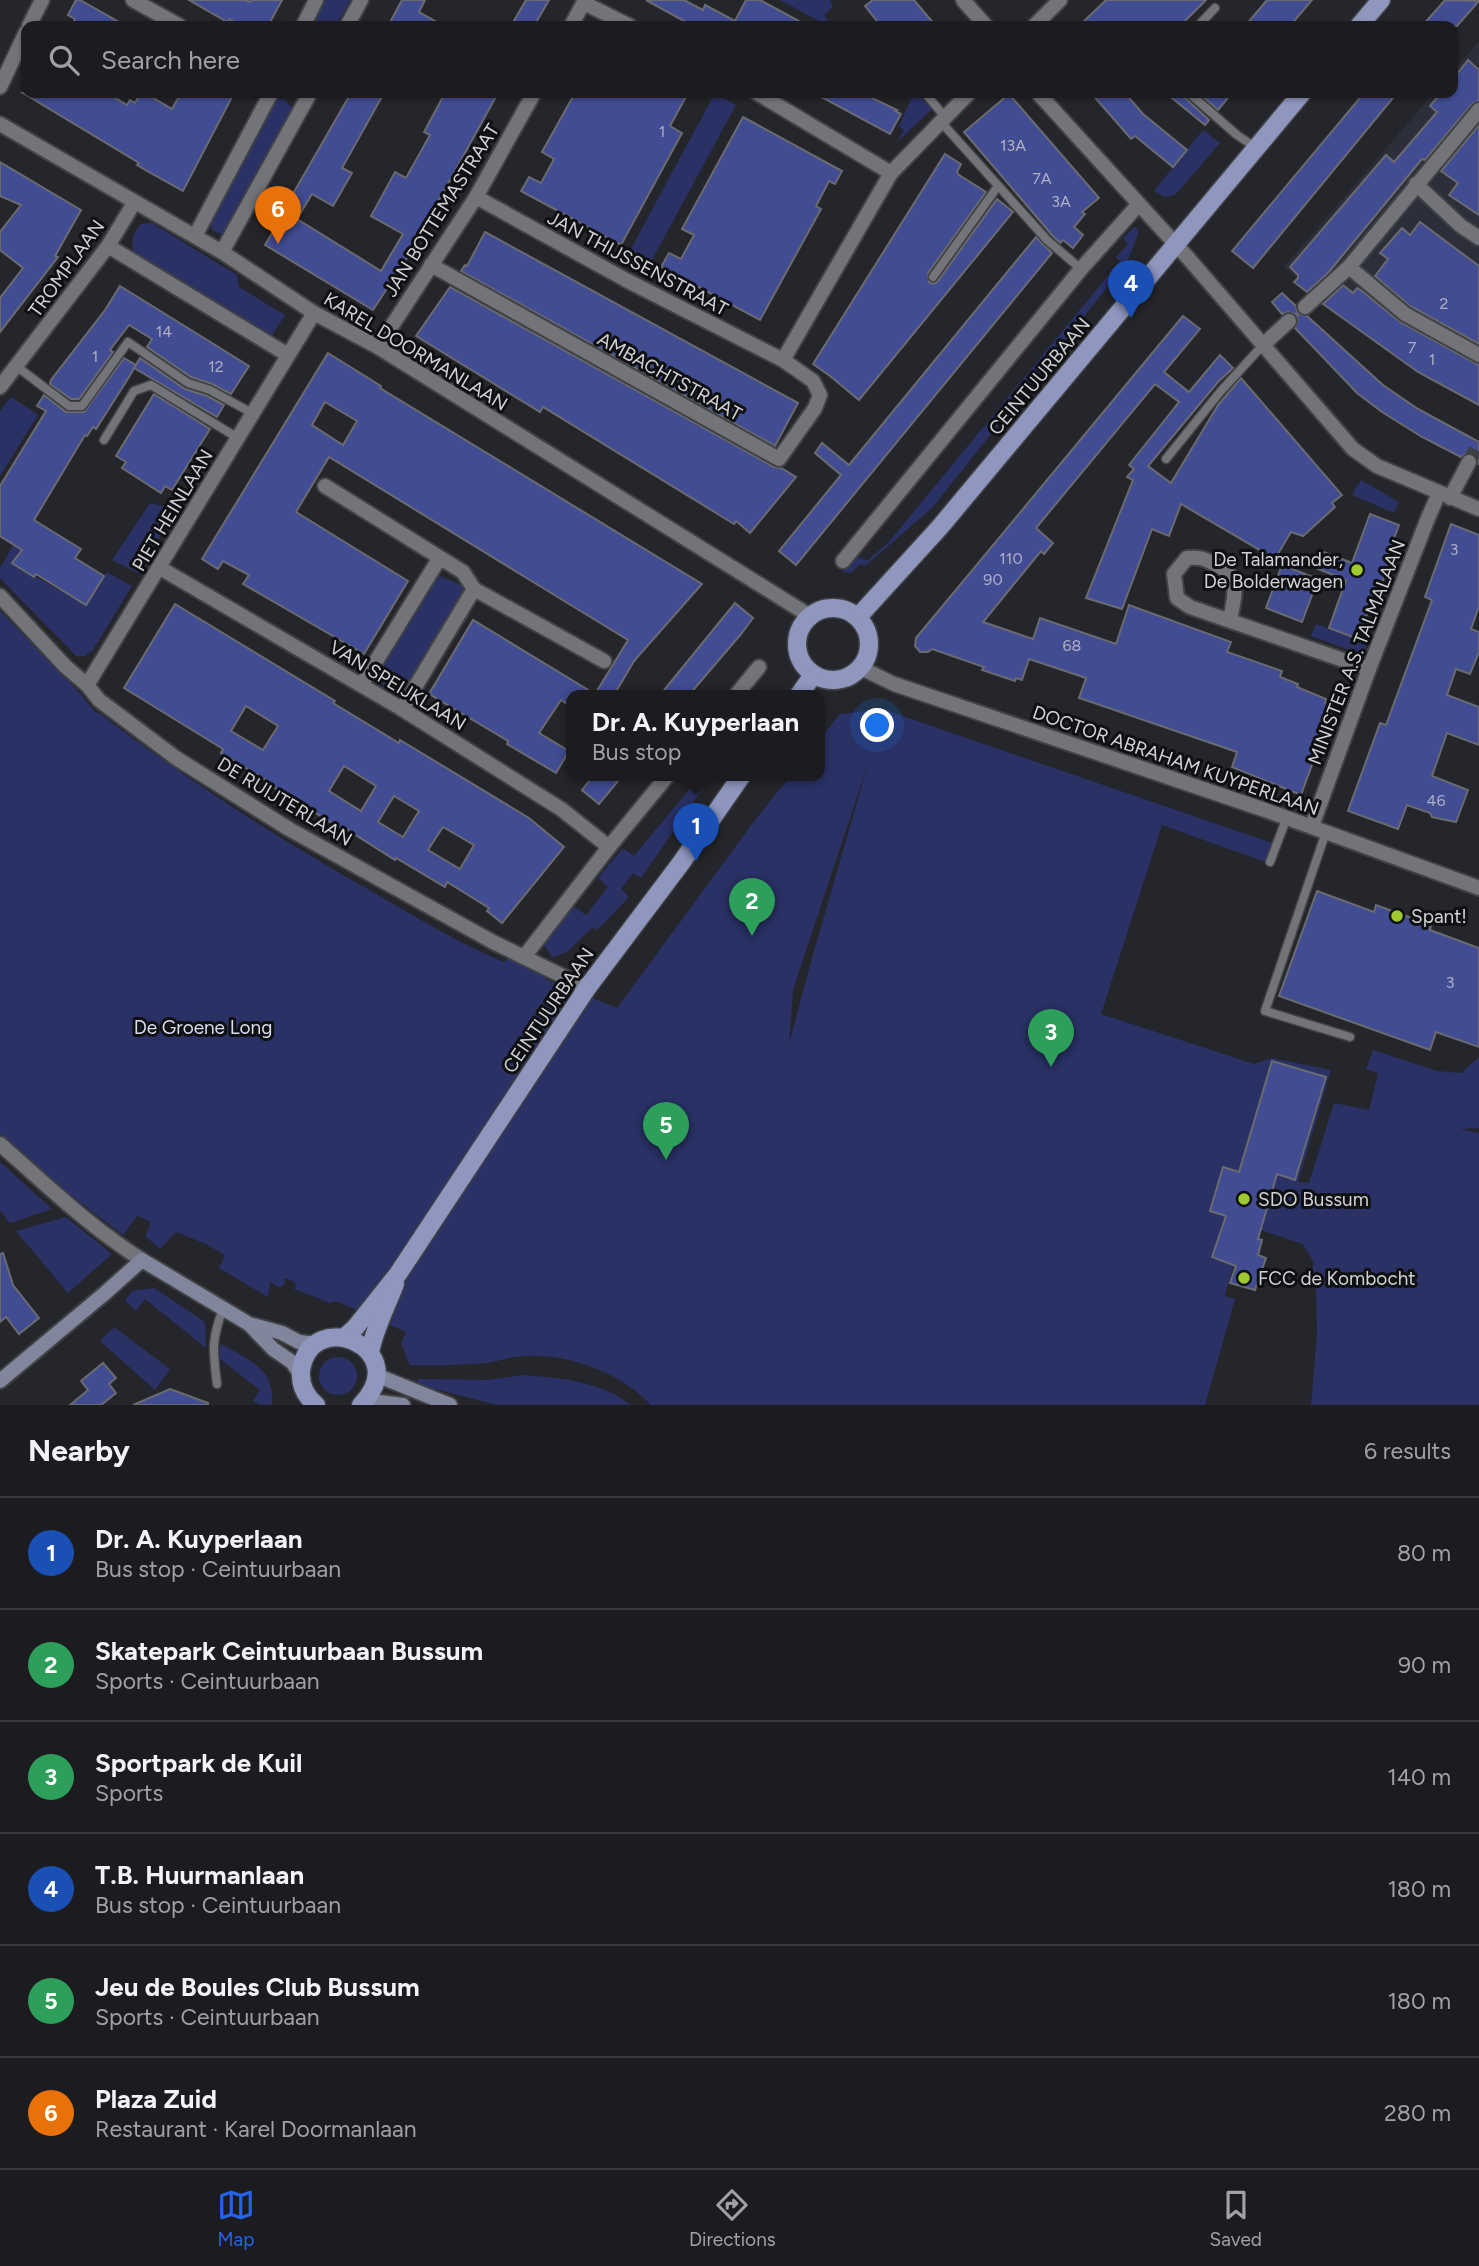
<!DOCTYPE html>
<meta charset="utf-8">
<style>
:root{--surface:#1c1c20;--page:#29292d;--text:#f1f3f6;--muted:#a0a1a5;--line:#3a3a3e;--accent:#2563eb}
body{margin:0;font-family:Figtree,sans-serif;background:var(--page);color:var(--text)}
.you{position:absolute;left:878px;top:726px;width:24px;height:24px;margin:-18px;border:5px solid #fff;border-radius:50%;background:#1a73e8;box-shadow:0 0 0 10px #1a73e833}
.badge{display:grid;place-items:center;width:46px;height:46px;border-radius:50%;background:var(--accent);color:#fff;font-size:23px;font-weight:700}
.pin{position:absolute;translate:-50% -58px;filter:drop-shadow(0 2px 4px #0008)}
.pin::after{content:'';position:absolute;top:37px;width:24px;height:21px;background:inherit;clip-path:polygon(0 0,100% 0,50% 100%)}
.popup{position:absolute;left:566px;top:690px;width:259px;height:91px;box-sizing:border-box;display:grid;place-content:center;border-radius:14px;background:var(--surface);filter:drop-shadow(0 2px 5px #0005);font-size:23px;white-space:nowrap;color:var(--muted)}
.popup b{font-size:26px;color:var(--text)}
.popup::after{content:'';position:absolute;left:50%;top:100%;margin-left:-14px;border:14px solid transparent;border-top-color:var(--surface)}
.list{margin:0;padding:0;list-style:none}
h2{display:flex;justify-content:space-between;align-items:center;height:91px;margin:0;padding:0 28px;font-size:30px}
h2 small{font-size:23px;font-weight:400;color:var(--muted)}
.list li{display:grid;grid-template-columns:46px 1fr auto;gap:21px;align-items:center;box-sizing:border-box;height:112px;padding:0 28px;border-top:2px solid var(--line)}
.list b{display:block;font-size:26px;white-space:nowrap}
.list p{margin:0;font-size:23px;white-space:nowrap;color:var(--muted)}
.list em{font-size:23px;font-style:normal;color:var(--muted)}
.icon{flex:none;width:38px;height:38px;fill:none;stroke:currentColor;stroke-width:2;stroke-linecap:round;stroke-linejoin:round}
.map{position:relative;flex:none;width:1479px;height:1405px;overflow:hidden}
.search{position:absolute;background:var(--surface);box-shadow:0 2px 5px #0004;left:21px;right:21px;top:21px;height:77px;display:flex;align-items:center;gap:18px;box-sizing:border-box;padding:0 24px;border-radius:14px;color:var(--muted);font-size:26px}
.sheet{height:763px;background:var(--surface)}
nav{display:flex;justify-content:space-around;align-items:center;box-sizing:border-box;height:98px;border-top:2px solid var(--line);background:var(--surface);font-size:19px;color:var(--muted)}
nav a{display:grid;justify-items:center;gap:4px}
nav .on{color:var(--accent)}
.map>svg:first-child{display:block}
</style>
<div class="map">
<svg width="1479" height="1405" viewBox="0 0 1479 1405">
<rect width="100%" height="100%" fill="#25262b"/>
<path fill="#2c2f39" d="M1479,41v353l-84,-47 -75,-60 -8,5 -28,-25 150,-174h19v-22z"/>
<g fill="#2a3165" fill-rule="evenodd">
<path d="M320,0h30l-14,26h-28z"/>
<path d="M780,0h50l3,7 -9,8 6,8 -11,-2z"/>
<path d="M715,93l21,12 -89,164 -21,-11z"/>
<path d="M916,93l16,16 -35,33 7,-12 -5,-4 13,-29z"/>
<path d="M273,98l12,2 8,9 -67,123 -6,2 -7,-3 -3,-5 1,-6z"/>
<path d="M1203,130l17,13 -45,52 -10,2 -11,-6z"/>
<path d="M152,223l85,52 2,12 46,28 -14,22 -137,-84c-3,-12 -2,-19 7,-29z"/>
<path d="M1135,226l4,6 -12,30 -194,245 -68,59 -5,-2 -9,9 -9,-1 16,-15 9,4 21,-18 232,-282 -4,-4 12,-13 -5,-6z"/>
<path d="M11,397l27,18 -38,61v-65z"/>
<path d="M1361,480l38,22 -5,11 -42,-18z"/>
<path d="M150,503l27,6 -39,64 -26,-13z"/>
<path d="M19,535l11,6 -15,24 71,40 21,-33 25,14 -39,64 -8,6h-9l-76,-78v-10z"/>
<path d="M440,576l21,9 3,7 -25,51 -5,-2 -8,13 3,3 -19,29 -14,4 -14,-6 -3,-17 23,-38 3,1 22,-36 -2,-3 7,-10z"/>
<path d="M0,611l78,80 18,22 2,-1c89,68 182,128 280,183 41,24 82,49 126,67l5,-4 35,17 2,4 71,29 135,-184 39,-49h29v-36l20,-25 42,-5 393,135 -7,19 -106,-38 -61,189 153,50 17,-6 60,12 -33,112 11,1 25,-80 35,7 9,-37 -12,-4 7,-19 64,21 24,2 18,-16v71l-19,1 19,4v272h-168l6,-72 -1,-47 -5,-11 3,-12 -11,-19 -42,-14 2,-4 -9,-2 -9,10 -19,56 -1,6 10,3 -30,106h-554c-31,-33 -83,-52 -128,-49 -12,1 -25,5 -37,7 -26,2 -51,3 -76,2l-9,-22 5,-11 -70,-31 -6,2 -36,-14 2,-3 -3,-5 -9,-3 1,6 -5,4 -10,-6 -2,15 -49,-29 6,-13 -19,-11 -30,-12 -16,17 -15,-13 6,-14 -14,-6 -14,19 -81,-62 -42,-37zM868,764l-58,201 -21,79 4,-54z"/>
<path d="M1316,624l53,19 -5,8 -6,2 -47,-17z"/>
<path d="M701,775h11l-71,103 -8,-5 -12,16 8,8 -32,33 -4,-3 -27,26 -14,4 -8,-12 2,-4 -3,-3 32,-31 11,8 22,-28 -10,-9 25,-30 11,8z"/>
<path d="M0,1162l52,47 -42,14 -10,-12z"/>
<path d="M66,1217l46,37 -44,39 -52,-62z"/>
<path d="M154,1288l51,34 1,26 -61,-49 -9,12 -11,-10 7,-10z"/>
<path d="M114,1327l56,42 -15,21 -55,-49z"/>
<path d="M222,1344c26,16 54,25 50,61h-12l-7,-4 7,-11 -40,-31 -1,-10z"/>
<circle cx="338" cy="1376" r="19"/>
<path d="M523,1375c31,2 83,7 107,30h-133l-81,-21 2,-5 70,1z"/>
</g>
<g fill="#424c93" stroke="#6a6b70" stroke-width="2" fill-rule="evenodd">
<path d="M76,0h4l46,26h-55l4,-7 -7,-4z"/>
<path d="M189,0h56l5,2 1,-2h31l-14,26h-26l-13,-7 -2,3z"/>
<path d="M402,0h23l-6,12 25,14h-56z"/>
<path d="M526,0h23l-15,26h-23z"/>
<path d="M646,0h38l19,10 2,-5 30,16 11,-21h14l48,26h-115z"/>
<path d="M873,0h41l22,26h-55l-16,-20z"/>
<path d="M1106,0h100l-26,26h-101z"/>
<path d="M1267,0h45l-22,26h-45z"/>
<path d="M1445,0l34,1 -22,25h-35z"/>
<path d="M1468,60l11,10v31l-7,3 -47,56 -3,-1 -19,23 -75,91 -21,19 -13,-10 4,-4v-3l-8,-8 96,-112 8,7 43,-50 -7,-6 11,-13h12v-14z"/>
<path d="M23,93h84l20,12 3,-5 5,3 6,-10h4l27,16 9,-16h53l-51,98 -29,-16 -17,-10 2,-2z"/>
<path d="M351,93h33l-42,75 10,5 -19,33 -21,-12 -15,25 84,52 22,-37 -32,-18 24,-44 11,6 24,-43 -6,-3 21,-39h53l-91,165 -34,52 -108,-65 20,-33 -2,-1z"/>
<path d="M575,93h113l-18,33 12,7 -61,112 -100,-54 8,-14 12,6 13,-24 -12,-7z"/>
<path d="M814,93h48l35,17 -2,1 6,3 -11,20z"/>
<path d="M1091,93h34l18,21 44,36 -14,17 -38,-31 -4,3z"/>
<path d="M1166,93h17l2,5 24,22 -4,5z"/>
<path d="M1199,93h33l-14,17z"/>
<path d="M1364,93h33l-144,175 -21,-17z"/>
<path d="M1009,94l90,104 -17,14 3,2 -11,13 9,8 -10,13 -10,-8 -3,3 -8,-8 -88,-103z"/>
<path d="M743,117l99,54 -7,13 -6,-3 -13,25 5,3 -61,111 -99,-53 8,-14 12,6 13,-24 -12,-6z"/>
<path d="M1479,125v90l-30,-20 9,-12 -17,-12z"/>
<path d="M945,154l16,10 -4,8 2,3 27,17 -58,81 1,9 4,2 5,-3 59,-82 16,13 -154,188 -29,-24 -17,-12z"/>
<path d="M0,162l81,48 -26,46 3,1 -58,75v-34l23,-30 -23,-18v-18l21,-27 -21,-9z"/>
<path d="M1420,222l59,44v78l-69,-38 -35,-30 13,-17 -8,-6 22,-25 8,7z"/>
<path d="M485,232l313,171 -23,43 -314,-175 4,-6 2,1z"/>
<path d="M1036,237l16,16 -256,312 -17,-14 62,-76 -26,-22 7,-10 27,22z"/>
<path d="M1343,285l10,8 4,-5 5,3 38,31 79,43v40l-61,-33 -95,-68z"/>
<path d="M120,286l129,80 -18,28 -19,-10 -21,-7 -44,-30 5,-8 -23,-14 -19,25 3,2 -34,47h-8l-21,-15 1,-4 54,-70z"/>
<path d="M450,287l324,180 7,1 15,9 -46,56 -14,-12 -2,3 -191,-117 -3,5 -124,-76z"/>
<path d="M1282,293l14,13 2,8 9,2 76,69 35,24 61,33v23l-5,-11 -6,-2 -7,5 -39,-20 -40,-25 -25,-19 -62,-65 3,-8 -2,-6 -8,-2 -6,2 -10,-12z"/>
<path d="M1183,316l17,13 -36,43 25,20 31,-37 13,13 -15,14 -70,84 23,17 47,-78 23,-27 101,117 -10,8 3,4 -32,29 -12,-4 -16,27 -94,-55 -12,32 -17,-7 -30,80 -36,-11 47,-118 -6,-3 7,-8 -5,-4 50,-63 -24,-18 -119,144 17,15 -9,11 -3,-3 -58,71 50,17 7,-21 76,26 13,-39 102,37 -4,10 55,19 -2,6 18,7 -1,3 29,12 -1,4 8,4 -32,88 -69,-28 5,-15 -158,-54 7,-20 -57,-19 -7,21 -6,-2 -1,3 -33,-11 2,-3 -52,-18 -4,3h-8l-5,-6 1,-8z"/>
<path d="M328,353l53,33 -1,2 322,196 -68,77 -20,34h-42v12l-11,-7 -22,33 30,18 -13,22 -49,-29 1,-3 -79,-47 44,-74 122,74 33,-54 -299,-183 -33,55 112,69 -44,73 -121,-70 6,-9 -26,-14 -5,8 -16,-10zM325,402l32,19 -14,24 -31,-20z"/>
<path d="M124,358l12,7 -7,12 -33,52 -3,-2 -6,9 -2,-1 -51,85 47,29 -6,9 29,18 -18,29 -50,-31 -2,3 -22,-14 10,-13 -22,-14v-50l46,-75 -9,-5 7,-11 22,17h18z"/>
<path d="M140,358l45,31 22,7 17,9 -7,12 -83,-49z"/>
<path d="M154,394l56,35 -38,61 -7,-4 -4,7 -39,-25 4,-6 -10,-6z"/>
<path d="M1370,514l29,11 -12,32 4,2 -18,48 -3,-1 -12,33 -29,-11 17,-48 -28,-11 6,-17 28,11z"/>
<path d="M1451,524l28,11v71l-8,23 8,3v20l-9,22 -14,-5 -9,26 32,12v38l-32,-12 -15,43 36,14 -12,32 -24,-5 -2,-4 -23,-8 -9,24 -50,-18 32,-88 6,2 46,-125 -7,-3z"/>
<path d="M1282,565l36,14 -16,43 -36,-14z"/>
<path d="M735,603l18,15 -12,16 -52,61h-29z"/>
<path d="M175,604l160,97 -2,2 66,40 1,-3 129,78 35,29 -62,76 -15,-12 2,-3 -42,-26 -2,5 -49,-29 -1,2 -49,-31 -1,2 -77,-47 1,-2 -48,-29 2,-4 -99,-61zM246,706l32,20 -15,24 -32,-19zM344,766l32,20 -15,25 -32,-20zM394,796l25,15 -16,26 -25,-15zM443,827l31,18 -14,24 -32,-19z"/>
<path d="M594,775h29l-24,29 -17,-14z"/>
<path d="M1317,891l57,21 2,-7 55,20 -1,5 49,18v99l-43,-15 -6,18 -151,-54z"/>
<path d="M1272,1061l54,16 -31,103 -18,-6 -19,65 4,1 -4,15 8,3 -11,32 -25,-7 6,-17 -24,-9 14,-41 -16,-5 13,-44 16,5z"/>
<path d="M3,1253l10,32 26,33 -20,16 -13,-17 -6,5v-68z"/>
<path d="M103,1363l13,15 -7,6 7,9 -15,12h-31l18,-15 -7,-9z"/>
<path d="M170,1389l38,14v2h-75z"/>
</g>
<g fill="none" stroke-linecap="round" stroke-linejoin="round">
<path stroke="#3f4044" stroke-width="14" stroke-dasharray="14 7" stroke-linecap="butt" d="M1469,462l10,-19"/>
<defs>
<g id="lane">
<path d="M1198,26l17,-18"/>
<path d="M925,93l20,24"/>
<path d="M1189,93l48,42 18,12"/>
<path d="M941,122l106,118 34,29"/>
<path d="M933,277l65,-91"/>
<path d="M16,366l53,40h13l46,-64 60,41 22,7 42,23"/>
<path d="M104,440l30,-49 17,-6 87,53"/>
<path d="M1166,459l54,-67 43,-47"/>
<path d="M1326,832l-61,179 85,26"/>
<path d="M1270,862l17,-45"/>
<path d="M217,1384c-4,-32 -6,-44 6,-75"/>
</g>
<g id="street">
<path d="M133,0l47,26"/>
<path d="M963,0l23,26"/>
<path d="M584,3l46,23"/>
<path d="M29,26l13,-26"/>
<path d="M303,26l13,-26"/>
<path d="M347,26l14,-26"/>
<path d="M571,26l14,-26"/>
<path d="M1034,26l26,-26"/>
<path d="M0,87l26,-55"/>
<path d="M757,93l134,80"/>
<path d="M1038,93l151,166 164,190 24,17 102,43"/>
<path d="M0,124l222,128 92,61 64,34 432,269"/>
<path d="M1416,184l45,42 18,12"/>
<path d="M195,236l76,-143"/>
<path d="M108,246l180,109"/>
<path d="M222,252l88,-159"/>
<path d="M431,265l348,194 36,-51 5,-13 -7,-14 -30,-21 -157,-80 -150,-83"/>
<path d="M1349,267l56,47 74,41"/>
<path d="M1305,307l44,-40 130,-157"/>
<path d="M1263,345l26,-24"/>
<path d="M378,347l98,-150 58,-104"/>
<path d="M783,360l108,-187 78,-80"/>
<path d="M0,387l108,-141 26,-43"/>
<path d="M325,486l138,86 11,17 130,72"/>
<path d="M1450,498l19,-36"/>
<path d="M843,561l238,-292 58,-65"/>
<path d="M160,568l242,141 159,100 48,38"/>
<path d="M0,596l65,70 22,19 12,15 77,58 113,71 204,113 94,46"/>
<path d="M1230,620c5,-27 12,-43 -17,-57 -10,-5 -15,-6 -26,-5l-13,16 3,24 13,9 179,62"/>
<path d="M861,668l33,16 371,126 214,78"/>
<path d="M362,684l77,-125"/>
<path d="M87,685l227,-372"/>
<path d="M736,695l23,-28"/>
<path d="M402,709l72,-120"/>
<path d="M1312,826l57,-157 59,-151 11,-25"/>
<path d="M524,957l85,-110 59,-72"/>
<path d="M0,1144c45,40 90,83 142,116"/>
</g>
<g id="secondary">
<path d="M250,1325l23,24 19,13 9,13"/>
<path d="M376,1372l5,5 69,28"/>
<path d="M0,1381l104,-87 38,-34 107,64 33,9 17,9 19,2"/>
<path d="M362,1404l9,-3 32,4"/>
</g>
<g id="primary">
<path d="M1359,26l22,-26"/>
<circle cx="833" cy="644" r="36"/>
<path d="M858,617l82,-90 362,-434"/>
<path d="M799,695l14,-20"/>
<path d="M345,1337l10,-9 43,-54 189,-286 94,-125 61,-88"/>
<path d="M370,1353c3,-21 17,-48 25,-69"/>
<path d="M316,1405c-11,-9 -16,-20 -15,-34 9,-67 115,-22 60,34"/>
</g>
</defs>
<use href="#lane" stroke="#414245" stroke-width="11"/>
<use href="#street" stroke="#414245" stroke-width="18"/>
<use href="#secondary" stroke="#414245" stroke-width="18"/>
<use href="#primary" stroke="#414245" stroke-width="21"/>
<use href="#lane" stroke="#737479" stroke-width="8"/>
<use href="#street" stroke="#737479" stroke-width="14"/>
<use href="#secondary" stroke="#81869c" stroke-width="14"/>
<use href="#primary" stroke="#8f97bf" stroke-width="18"/>
</g>
<g fill="#9eca2f" stroke="#0f1011" stroke-width="2.5">
<circle cx="1357" cy="570" r="7"/>
<circle cx="1397" cy="916" r="7"/>
<circle cx="1244" cy="1199" r="7"/>
<circle cx="1244" cy="1278" r="7"/>
</g>
<g text-anchor="middle" stroke-width="6" stroke-linejoin="round" paint-order="stroke">
<g font-size="16" fill="#adb0c4">
<text x="662" y="137">1</text>
<text x="1013" y="151">13A</text>
<text x="1042" y="184">7A</text>
<text x="1061" y="207">3A</text>
<text x="1444" y="309">2</text>
<text x="164" y="337">14</text>
<text x="1412" y="353">7</text>
<text x="95" y="362">1</text>
<text x="1432" y="365">1</text>
<text x="216" y="372">12</text>
<text x="1454" y="555">3</text>
<text x="1011" y="564">110</text>
<text x="993" y="585">90</text>
<text x="1072" y="651">68</text>
<text x="1436" y="806">46</text>
<text x="1450" y="988">3</text>
</g>
<g font-size="19" fill="#d1d2d5" stroke="#0f1011">
<text transform="translate(441 210) rotate(-58)" y="7">JAN BOTTEMASTRAAT</text>
<text transform="translate(638 263) rotate(28)" y="7">JAN THIJSSENSTRAAT</text>
<text transform="translate(66 268) rotate(-54)" y="7">TROMPLAAN</text>
<text transform="translate(416 351) rotate(31)" y="7">KAREL DOORMANLAAN</text>
<text transform="translate(670 376) rotate(29)" y="7">AMBACHTSTRAAT</text>
<text transform="translate(1039 376) rotate(-50)" y="7">CEINTUURBAAN</text>
<text transform="translate(172 510) rotate(-59)" y="7">PIET HEINLAAN</text>
<text transform="translate(1356 652) rotate(-69)" y="7">MINISTER A.S. TALMALAAN</text>
<text transform="translate(398 685) rotate(31)" y="7">VAN SPEIJKLAAN</text>
<text transform="translate(1176 760) rotate(19)" y="7">DOCTOR ABRAHAM KUYPERLAAN</text>
<text transform="translate(285 801) rotate(31)" y="7">DE RUIJTERLAAN</text>
<text transform="translate(548 1010) rotate(-56)" y="7">CEINTUURBAAN</text>
</g>
<g font-size="19" fill="#d1d2d5" stroke="#0f1011" text-anchor="start">
<text x="1343" y="566" text-anchor="end">De Talamander,<tspan x="1343" dy="22">De Bolderwagen</tspan></text>
<text x="1411" y="923">Spant!</text>
<text x="1258" y="1206">SDO Bussum</text>
<text x="1258" y="1285">FCC de Kombocht</text>
</g>
<g font-size="19" fill="#d7dcf1" stroke="#0f1011">
<text x="203" y="1034">De Groene Long</text>
</g>
</g>
</svg>
<div class="you"></div>
<div class="pin badge" style="left:696px;top:861px;background:#1a4fb4">1</div>
<div class="popup"><b>Dr. A. Kuyperlaan</b>Bus stop</div>
<div class="pin badge" style="left:752px;top:936px;background:#2e9e5b">2</div>
<div class="pin badge" style="left:1051px;top:1067px;background:#2e9e5b">3</div>
<div class="pin badge" style="left:1131px;top:318px;background:#1a4fb4">4</div>
<div class="pin badge" style="left:666px;top:1160px;background:#2e9e5b">5</div>
<div class="pin badge" style="left:278px;top:244px;background:#e8710a">6</div>
<div class="search"><svg class="icon" aria-label="search" viewBox="0 0 24 24"><circle cx="10" cy="10" r="6"/><path d="M15 15l6 6"/></svg>Search here</div>
</div>
<section class="sheet">
<h2>Nearby<small>6 results</small></h2>
<ul class="list">
<li><span class="badge" style="background:#1a4fb4">1</span><div><b>Dr. A. Kuyperlaan</b><p>Bus stop · Ceintuurbaan</p></div><em>80 m</em></li>
<li><span class="badge" style="background:#2e9e5b">2</span><div><b>Skatepark Ceintuurbaan Bussum</b><p>Sports · Ceintuurbaan</p></div><em>90 m</em></li>
<li><span class="badge" style="background:#2e9e5b">3</span><div><b>Sportpark de Kuil</b><p>Sports</p></div><em>140 m</em></li>
<li><span class="badge" style="background:#1a4fb4">4</span><div><b>T.B. Huurmanlaan</b><p>Bus stop · Ceintuurbaan</p></div><em>180 m</em></li>
<li><span class="badge" style="background:#2e9e5b">5</span><div><b>Jeu de Boules Club Bussum</b><p>Sports · Ceintuurbaan</p></div><em>180 m</em></li>
<li><span class="badge" style="background:#e8710a">6</span><div><b>Plaza Zuid</b><p>Restaurant · Karel Doormanlaan</p></div><em>280 m</em></li>
</ul>
</section>
<nav>
<a class="on"><svg class="icon" aria-label="map" viewBox="0 0 24 24"><path d="M3 6l6-2 6 2 6-2v14l-6 2-6-2-6 2zM9 4v14M15 6v14"/></svg>Map</a>
<a><svg class="icon" aria-label="directions" viewBox="0 0 24 24"><path d="M12 3l9 9-9 9-9-9zM9 14v-3h6M13 9l2 2-2 2"/></svg>Directions</a>
<a><svg class="icon" aria-label="saved" viewBox="0 0 24 24"><path d="M7 4h10v16l-5-4-5 4z"/></svg>Saved</a>
</nav>
